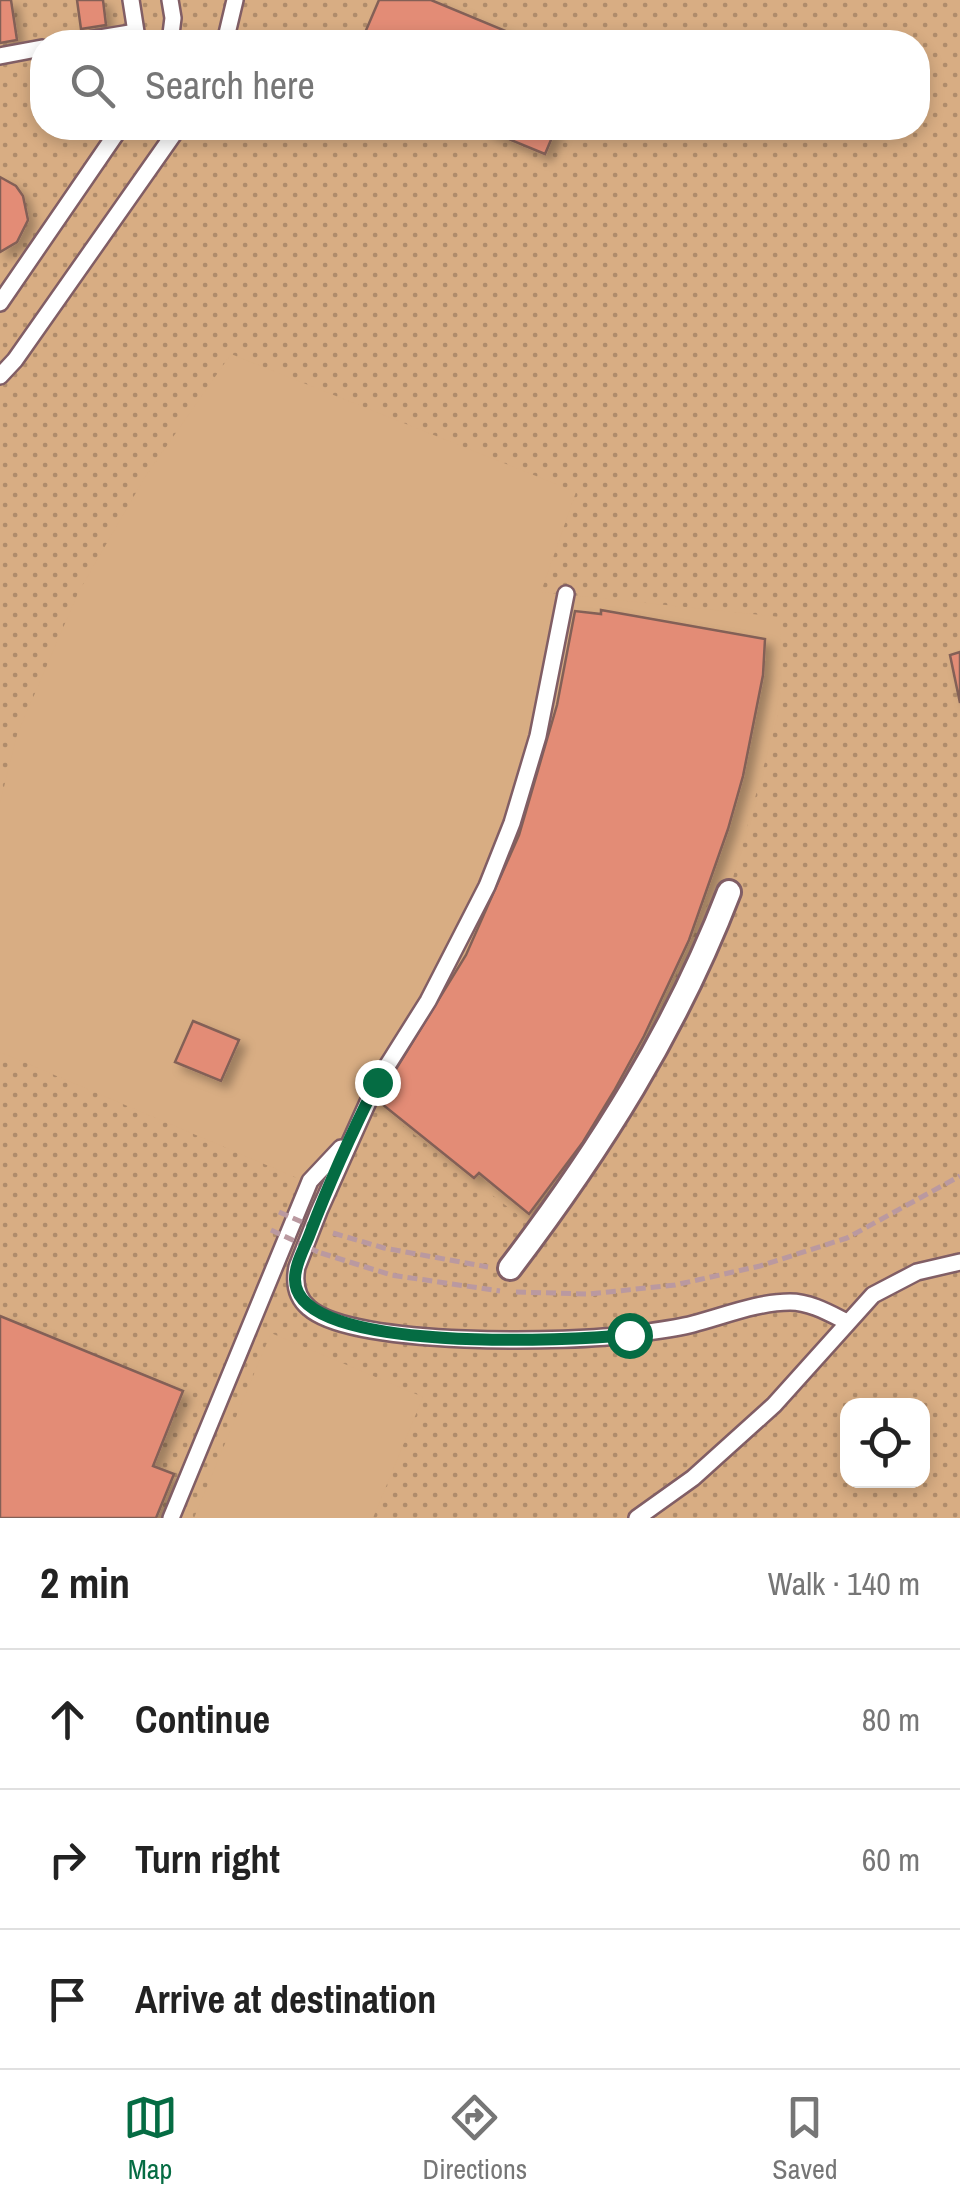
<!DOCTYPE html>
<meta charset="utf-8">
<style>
:root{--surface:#fff;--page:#f2f2f2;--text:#222;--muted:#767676;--line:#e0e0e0;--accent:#056c43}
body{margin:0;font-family:"Archivo Narrow",sans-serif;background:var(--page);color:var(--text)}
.controls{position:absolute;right:30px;bottom:30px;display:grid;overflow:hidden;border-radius:20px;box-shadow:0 5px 15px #0003}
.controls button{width:90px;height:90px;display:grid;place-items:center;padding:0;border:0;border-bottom:2px solid var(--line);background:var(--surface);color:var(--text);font:50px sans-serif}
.stop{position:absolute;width:30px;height:30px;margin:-22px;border:8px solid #056c43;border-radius:50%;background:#fff}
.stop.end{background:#056c43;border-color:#fff;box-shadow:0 2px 10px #0008}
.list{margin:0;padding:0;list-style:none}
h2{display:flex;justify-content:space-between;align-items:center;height:130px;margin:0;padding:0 40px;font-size:42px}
h2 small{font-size:32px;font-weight:400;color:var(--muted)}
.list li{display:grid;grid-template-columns:65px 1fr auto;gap:30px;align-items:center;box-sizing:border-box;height:140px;padding:0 40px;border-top:2px solid var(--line)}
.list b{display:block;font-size:38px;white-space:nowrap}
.list em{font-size:32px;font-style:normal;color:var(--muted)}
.icon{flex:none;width:55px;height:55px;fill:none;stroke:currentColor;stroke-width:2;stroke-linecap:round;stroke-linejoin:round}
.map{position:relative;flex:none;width:960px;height:1518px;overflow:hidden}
.search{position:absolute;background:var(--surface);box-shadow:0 5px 15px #0003;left:30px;right:30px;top:30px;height:110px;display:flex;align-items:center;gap:25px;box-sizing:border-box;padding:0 35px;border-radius:40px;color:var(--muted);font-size:38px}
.sheet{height:550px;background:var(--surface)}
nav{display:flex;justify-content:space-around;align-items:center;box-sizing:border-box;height:140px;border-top:2px solid var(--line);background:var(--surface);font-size:28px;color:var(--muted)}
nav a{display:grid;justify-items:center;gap:5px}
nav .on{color:var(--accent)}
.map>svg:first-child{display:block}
</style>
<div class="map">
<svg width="960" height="1518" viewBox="0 0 960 1518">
<defs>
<pattern id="green-dots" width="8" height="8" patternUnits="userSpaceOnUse" patternTransform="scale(2.5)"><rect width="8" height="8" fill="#d8ad83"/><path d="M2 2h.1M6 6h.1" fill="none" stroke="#b08c6b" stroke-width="1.8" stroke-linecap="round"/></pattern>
<filter id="shadow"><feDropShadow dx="7" dy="7" stdDeviation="5" flood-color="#0004"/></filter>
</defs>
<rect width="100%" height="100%" fill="#fed4dd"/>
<path fill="url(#green-dots)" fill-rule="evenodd" d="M0,0h960v1518h-960zM42,42h876v86h-876zM848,1406h74v74h-74z"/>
<g fill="#d8ad83">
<path d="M231,354l345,138 -35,100 239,25 1,87 -52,188 -14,-5 -67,152 -61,104 -60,79 -163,-126 -48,90 -316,-134v-249l17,-68 61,-142 67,-116z"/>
<path d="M271,1333l152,64 -50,121h-179z"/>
</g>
<g fill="#e38c76" stroke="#836057" stroke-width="2.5" filter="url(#shadow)">
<path d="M0,0h11l6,40 -17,3z"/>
<path d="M77,0h26l3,25 -25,4z"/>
<path d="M379,0h52l101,42h-171z"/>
<path d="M482,128h74l-11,26z"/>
<path d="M0,177l16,9 7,10 5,24 -11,22 -17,10z"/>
<path d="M601,610l164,29 -2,36 -20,101 -15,53 -39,111 -45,96 -30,55 -31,51 -54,72 -50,-41 -5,5 -97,-78 89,-145 53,-120 38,-130 18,-94 26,3z"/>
<path d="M960,652v51l-10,-48z"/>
<path d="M193,1021l46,19 -18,41 -46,-19z"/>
<path d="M0,1316l183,75 -30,75 21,8 -18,44h-156z"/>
</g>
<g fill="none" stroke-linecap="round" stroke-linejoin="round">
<defs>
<g id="service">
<path d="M76,42l60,-10 -5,-32"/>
<path d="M170,42l3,-24 -3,-18"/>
<path d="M225,42l10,-42"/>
<path d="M0,56l42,-8"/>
<path d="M0,303l120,-175"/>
<path d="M0,376l15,-16 163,-232"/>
<path d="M566,594l-28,142 -26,87 -25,63 -59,115 -51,81 -58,129 -22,56c-3,15 -1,30 12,41 44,39 264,35 324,26 20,-3 41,-5 60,-10 31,-8 65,-22 97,-22 20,0 39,11 57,20"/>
<path d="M171,1518l139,-337 31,-33"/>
<path d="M637,1518l56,-40 81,-73 99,-110 44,-23 43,-10"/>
</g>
<path id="pedestrian" d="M510,1268c89,-117 166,-238 219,-376"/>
</defs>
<use href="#service" stroke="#815e65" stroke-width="20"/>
<use href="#pedestrian" stroke="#815e65" stroke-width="28"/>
<g stroke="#ba99a0" stroke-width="5" stroke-dasharray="10 5" stroke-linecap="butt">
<path d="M333,1233l51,15 104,19"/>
<path d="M321,1253l70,22 109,16"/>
<path d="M516,1292l73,2 86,-9 85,-19 87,-28 113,-62"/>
</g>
<use href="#service" stroke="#fff" stroke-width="15"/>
<use href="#pedestrian" stroke="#fff" stroke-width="22"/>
<g stroke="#ba99a0" stroke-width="5" stroke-dasharray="10 5" stroke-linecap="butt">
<path d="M279,1212l41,18"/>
<path d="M271,1230l47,22"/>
</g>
</g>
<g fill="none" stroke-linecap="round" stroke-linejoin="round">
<path stroke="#056c43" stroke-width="12" d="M377,1082c-25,50 -48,101 -68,154 -5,13 -14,28 -14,43 -1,77 281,61 334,56"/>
</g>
</svg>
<div class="controls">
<button><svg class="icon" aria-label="locate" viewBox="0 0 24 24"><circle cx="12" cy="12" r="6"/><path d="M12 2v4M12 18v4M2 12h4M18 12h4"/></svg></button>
</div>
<div class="stop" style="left:629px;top:1335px"></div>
<div class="stop end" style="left:377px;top:1082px"></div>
<div class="search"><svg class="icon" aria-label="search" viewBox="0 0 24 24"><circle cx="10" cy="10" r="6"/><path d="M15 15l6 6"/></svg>Search here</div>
</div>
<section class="sheet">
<h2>2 min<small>Walk · 140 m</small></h2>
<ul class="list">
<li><svg class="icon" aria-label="ahead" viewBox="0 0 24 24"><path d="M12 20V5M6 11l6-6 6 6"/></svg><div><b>Continue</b></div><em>80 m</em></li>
<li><svg class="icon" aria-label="right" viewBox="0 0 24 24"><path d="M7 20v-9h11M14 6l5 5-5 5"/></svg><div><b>Turn right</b></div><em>60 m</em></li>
<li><svg class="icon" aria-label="arrive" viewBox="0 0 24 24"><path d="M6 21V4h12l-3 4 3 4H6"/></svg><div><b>Arrive at destination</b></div></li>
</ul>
</section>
<nav>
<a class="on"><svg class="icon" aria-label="map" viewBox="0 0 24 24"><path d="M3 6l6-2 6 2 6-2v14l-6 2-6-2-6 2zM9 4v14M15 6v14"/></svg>Map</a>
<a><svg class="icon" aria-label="directions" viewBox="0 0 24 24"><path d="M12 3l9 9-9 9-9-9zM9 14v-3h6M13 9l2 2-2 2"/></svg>Directions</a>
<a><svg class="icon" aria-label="saved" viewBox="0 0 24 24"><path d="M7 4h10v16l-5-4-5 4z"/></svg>Saved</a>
</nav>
